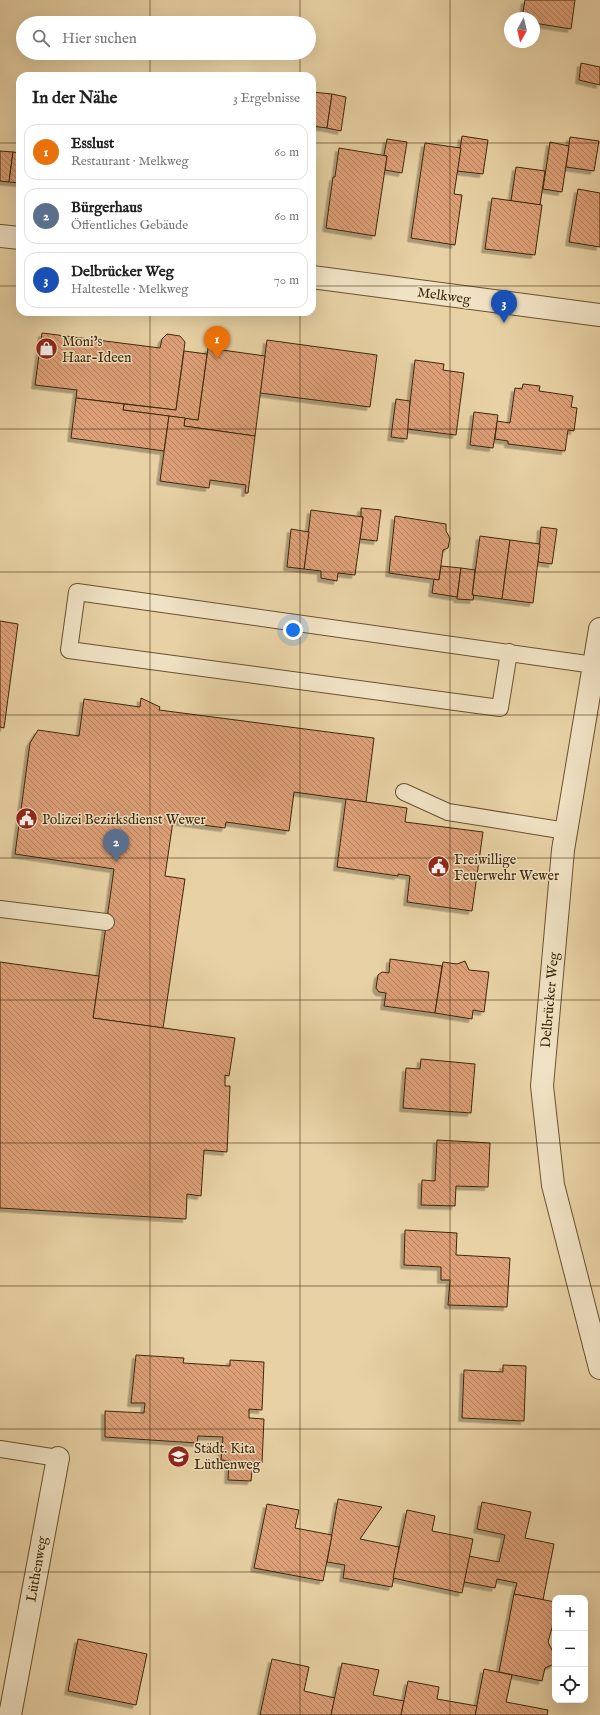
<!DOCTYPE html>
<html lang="de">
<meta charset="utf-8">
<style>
:root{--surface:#fff;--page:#f6f6f6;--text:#222;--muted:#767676;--line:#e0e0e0;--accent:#7c3aed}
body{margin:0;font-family:"IM FELL English",serif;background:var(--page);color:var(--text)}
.controls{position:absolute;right:12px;bottom:12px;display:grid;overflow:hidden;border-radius:8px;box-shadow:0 4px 16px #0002}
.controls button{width:36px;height:36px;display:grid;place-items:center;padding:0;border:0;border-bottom:1px solid var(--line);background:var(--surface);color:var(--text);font:20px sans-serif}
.compass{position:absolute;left:504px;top:12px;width:36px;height:36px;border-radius:50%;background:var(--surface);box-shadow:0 4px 16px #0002;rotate:188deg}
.you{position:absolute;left:293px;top:630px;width:14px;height:14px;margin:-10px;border:3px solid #fff;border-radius:50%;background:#1a73e8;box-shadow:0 0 0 6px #1a73e833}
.badge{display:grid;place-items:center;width:26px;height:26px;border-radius:50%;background:var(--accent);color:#fff;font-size:13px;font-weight:700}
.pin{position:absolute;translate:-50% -33px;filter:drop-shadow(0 1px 2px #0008)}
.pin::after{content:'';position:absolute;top:21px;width:14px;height:12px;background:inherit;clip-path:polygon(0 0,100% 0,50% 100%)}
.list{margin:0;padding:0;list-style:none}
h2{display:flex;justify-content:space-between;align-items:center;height:52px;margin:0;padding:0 16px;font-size:17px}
h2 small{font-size:13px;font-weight:400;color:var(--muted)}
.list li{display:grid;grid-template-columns:26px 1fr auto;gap:12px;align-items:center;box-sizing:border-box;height:56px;margin:0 8px 8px;padding:0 8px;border:1px solid var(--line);border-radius:12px}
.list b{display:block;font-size:15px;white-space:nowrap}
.list p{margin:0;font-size:13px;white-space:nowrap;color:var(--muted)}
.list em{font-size:13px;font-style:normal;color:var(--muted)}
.icon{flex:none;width:22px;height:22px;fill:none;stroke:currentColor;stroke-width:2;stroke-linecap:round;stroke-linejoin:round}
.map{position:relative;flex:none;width:600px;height:1715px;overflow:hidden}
.search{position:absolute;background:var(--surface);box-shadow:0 4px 16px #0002;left:16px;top:16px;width:300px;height:44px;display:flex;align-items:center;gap:10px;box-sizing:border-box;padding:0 14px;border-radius:22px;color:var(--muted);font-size:15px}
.panel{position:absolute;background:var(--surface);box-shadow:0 4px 16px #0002;left:16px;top:72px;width:300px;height:244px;border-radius:12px}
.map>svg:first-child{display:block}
</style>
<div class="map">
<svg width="600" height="1715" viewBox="0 0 600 1715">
<defs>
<pattern id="building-back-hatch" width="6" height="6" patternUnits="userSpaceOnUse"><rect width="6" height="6" fill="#dea078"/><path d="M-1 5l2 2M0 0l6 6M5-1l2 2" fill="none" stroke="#b58260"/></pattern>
<filter id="shadow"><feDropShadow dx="-3.5" dy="3.5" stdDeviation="0" flood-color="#0004"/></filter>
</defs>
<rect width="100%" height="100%" fill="#e8d2a5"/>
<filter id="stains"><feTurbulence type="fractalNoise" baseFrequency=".005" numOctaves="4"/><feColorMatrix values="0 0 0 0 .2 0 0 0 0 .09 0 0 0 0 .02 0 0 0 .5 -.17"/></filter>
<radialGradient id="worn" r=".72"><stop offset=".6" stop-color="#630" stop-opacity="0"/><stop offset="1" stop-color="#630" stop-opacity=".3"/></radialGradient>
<g fill="url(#building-back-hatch)" stroke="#3d2708" filter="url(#shadow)">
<path d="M525,0h50l-4,29 -37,-6v-5h-12z"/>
<path d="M581,63l19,4v18l-21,-5z"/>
<path d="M312,92l20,2 -5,34 -15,-2z"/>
<path d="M332,94l14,3 -5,34 -14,-3z"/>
<path d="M462,136l26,4 -5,34 -26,-3z"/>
<path d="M570,137l29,4 -5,30 -28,-4z"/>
<path d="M387,139l20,3 -5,31 -17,-3 2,-14 -3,-1z"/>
<path d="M550,142l19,4 -7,46 -19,-3z"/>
<path d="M425,143l36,5 -7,46 8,1 -7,50 -44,-7z"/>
<path d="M339,148l48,8 -12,80 -49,-8 7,-51h2z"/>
<path d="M0,151l13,1 -4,30 -9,-1z"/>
<path d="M13,152l7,1v30l-11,-1z"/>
<path d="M516,167l29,4 -5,34 -29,-4z"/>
<path d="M578,189l22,4v54l-31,-5z"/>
<path d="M492,198l50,7 -7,50 -50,-6z"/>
<path d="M42,333l118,15 2,-9 5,-5 13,2 5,6 -9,68 -100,-12 1,-8 -42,-5z"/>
<path d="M267,340l110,15 -7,52 -110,-14z"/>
<path d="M208,348l57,8 -10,80 -71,-10 1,-8 13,2z"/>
<path d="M184,351l23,3 -9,66 -75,-10 1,-6 52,6z"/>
<path d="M415,360l29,4 -1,6 21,3 -8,62 -49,-6z"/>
<path d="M523,384l17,2 -1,5 34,5 -2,11 6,1 -3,23 -6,-1 -3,21 -57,-7v-3l-13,-2 2,-18 13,2 5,-35 7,1z"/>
<path d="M76,398l48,6 -1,6 46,6 -5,35 -93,-13z"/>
<path d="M396,399l14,2 -3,38 -16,-2z"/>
<path d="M474,412l24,3 -5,33 -23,-3z"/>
<path d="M169,416l16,2 -1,8 71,10 -7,57h-3l1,-8 -36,-5 -1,8 -49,-7z"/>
<path d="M361,508l20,2 -4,31 -17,-2 3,-22 -2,-1z"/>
<path d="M311,510l52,7 -8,58 -17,-2 -1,8 -16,-3v-7l-17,-2z"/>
<path d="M395,516l51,8v7l4,7 -2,10 -5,2 -4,30 -50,-7z"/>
<path d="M541,527l16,2 -5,35 -14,-2z"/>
<path d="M291,529l18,3 -5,37 -17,-2z"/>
<path d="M480,536l30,4 -8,59 -30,-4z"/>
<path d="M510,540l30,4 -7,59 -31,-4z"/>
<path d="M441,566l20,2 -4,29 -25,-4 2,-14 5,1z"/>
<path d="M461,568l14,2 -3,25h2l-1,5 -16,-1z"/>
<path d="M0,621l18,3 -14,104 -4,-1z"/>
<path d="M141,698l19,9 -1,3 215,28 -8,64 -72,-10 -5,39 -63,-9 -1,6 -52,-7 -8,55 20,3 -22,149 -70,-10 21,-149 -99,-15 15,-111 8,-13 41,6 5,-37 56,8z"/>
<path d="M346,799l61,9 -2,14 78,10 -11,79 -65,-9 3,-26 -12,-2v2l-61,-9z"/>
<path d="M390,959l52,7 -7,47 -51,-7 2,-13 -7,-1 -3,-4 2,-13 4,-3 7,1z"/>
<path d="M465,961l4,9 20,2 -5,40 -11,-2 -1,9 -37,-6 8,-51 14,2z"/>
<path d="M0,962l99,14 -6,42 142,20 -6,38 -4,-1v11h5l-3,66 -23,-2 -3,46 -14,-2 -1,25 -186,-11z"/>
<path d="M421,1059l54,5 -4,49 -68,-5 3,-40 14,1z"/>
<path d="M437,1140l53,3 -2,44 -32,-1 -1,20 -34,-1 1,-25 13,1z"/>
<path d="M405,1230l52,3 -1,22 54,3 -3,49 -59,-2 2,-25h-9v-13l-37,-2z"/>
<path d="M136,1355l48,3 -1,5 47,3v-6l34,2 -2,48 -13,-1v9l15,1 -2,44 -9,-1 -2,19 -23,-1 1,-19 -8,-1 2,-23 -25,-1 -1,7 -92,-6v-26l39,2 1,-10h-14z"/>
<path d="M503,1365l23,1 -2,55 -62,-3 2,-48 39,2z"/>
<path d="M338,1499l44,8 -22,32 39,8 -7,40 -49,-9 2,-13 -18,-3z"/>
<path d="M482,1502l49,10 -6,26 29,6 -11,56 -29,-6 3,-11 -20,-4 -2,9 -31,-6 5,-26 30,6 6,-27 -28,-6z"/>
<path d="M267,1504l32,6 -4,18 37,7 -9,46 -69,-13z"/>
<path d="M407,1510l28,6 -3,15 41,8 -11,54 -69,-15z"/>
<path d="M514,1594l41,8v15l-7,25 6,12v10l-9,4 -3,13 -43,-9z"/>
<path d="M78,1639l69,15 -11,51 -68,-14z"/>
<path d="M272,1659l37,8 -5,24 31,7 -4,17h-71z"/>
<path d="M342,1663l37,7 -6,25 31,6 -3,14h-70z"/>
<path d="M484,1669l28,6 -6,27 42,8 -1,5h-72z"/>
<path d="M408,1681l31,6 -2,12 40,7 -2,9h-74z"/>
</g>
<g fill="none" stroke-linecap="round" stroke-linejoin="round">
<defs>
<g id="service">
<path d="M509,652l-9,56 -431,-58 8,-58 517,73"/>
<path d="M404,792l44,20 118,19"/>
<path d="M0,909l106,13"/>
<path d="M0,1449l58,9"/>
</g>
<g id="minor">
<path d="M0,236l20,2"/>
<path d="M312,277l288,38"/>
<path d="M10,1715l48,-257"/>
</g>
<path id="tertiary" d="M600,629l-37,221 -21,236 11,99 47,183"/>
</defs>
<use href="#service" stroke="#68522f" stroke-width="18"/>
<use href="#minor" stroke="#68522f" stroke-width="24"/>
<use href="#tertiary" stroke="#68522f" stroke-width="24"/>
<use href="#service" stroke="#f0e2c4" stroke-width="16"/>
<use href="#minor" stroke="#f0e2c4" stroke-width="22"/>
<use href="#tertiary" stroke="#f0e2c4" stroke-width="22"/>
</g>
<path fill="none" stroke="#3d2708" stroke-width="1" stroke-opacity="0.55" d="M150,0v23M300,0v23M450,0v1715M150,53v23M300,53v23M0,143h20M312,143h288M0,286h20M312,286h288M150,312v1403M300,312v1403M0,429h600M0,572h600M0,715h600M0,858h600M0,1000h600M0,1143h600M0,1286h600M0,1429h600M0,1572h600"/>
<defs>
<symbol id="shop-disc" viewBox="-11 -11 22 22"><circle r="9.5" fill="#8f2418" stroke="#f0e2c4"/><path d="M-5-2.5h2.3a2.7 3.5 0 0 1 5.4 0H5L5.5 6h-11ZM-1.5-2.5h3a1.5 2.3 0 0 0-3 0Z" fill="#fff"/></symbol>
<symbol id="civic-disc" viewBox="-11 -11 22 22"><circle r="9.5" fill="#8f2418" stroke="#f0e2c4"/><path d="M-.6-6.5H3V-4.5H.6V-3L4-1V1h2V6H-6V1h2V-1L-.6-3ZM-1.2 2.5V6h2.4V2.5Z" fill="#fff"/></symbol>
<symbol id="school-disc" viewBox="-11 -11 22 22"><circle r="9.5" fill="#8f2418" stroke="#f0e2c4"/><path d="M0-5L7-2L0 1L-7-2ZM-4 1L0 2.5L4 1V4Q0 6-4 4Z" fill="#fff"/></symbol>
</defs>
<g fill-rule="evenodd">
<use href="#shop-disc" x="34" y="336" width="25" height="25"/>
<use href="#civic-disc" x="14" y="806" width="25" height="25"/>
<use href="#civic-disc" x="426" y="854" width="25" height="25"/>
<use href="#school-disc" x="166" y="1444" width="25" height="25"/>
</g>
<g text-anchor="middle" stroke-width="3" stroke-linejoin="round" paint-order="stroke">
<g font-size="14" fill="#3d2708" stroke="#f0e2c4">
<text transform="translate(444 295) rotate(8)" y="5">Melkweg</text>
<text transform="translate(549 1000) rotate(-85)" y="5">Delbrücker Weg</text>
<text transform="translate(36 1569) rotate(-80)" y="5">Lüthenweg</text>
</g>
<g font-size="14" fill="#3d2708" stroke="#f0e2c4" text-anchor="start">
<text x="62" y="346">Moni's<tspan x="62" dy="16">Haar-Ideen</tspan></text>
<text x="42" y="824">Polizei Bezirksdienst Wewer</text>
<text x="454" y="864">Freiwillige<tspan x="454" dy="16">Feuerwehr Wewer</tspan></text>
<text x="194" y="1453">Städt. Kita<tspan x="194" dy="16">Lüthenweg</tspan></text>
</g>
</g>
<rect width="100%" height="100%" filter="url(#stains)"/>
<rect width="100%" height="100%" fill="url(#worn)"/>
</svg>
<div class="controls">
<button>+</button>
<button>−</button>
<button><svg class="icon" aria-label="locate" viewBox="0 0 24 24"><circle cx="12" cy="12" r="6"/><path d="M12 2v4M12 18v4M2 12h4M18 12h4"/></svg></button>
</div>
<svg class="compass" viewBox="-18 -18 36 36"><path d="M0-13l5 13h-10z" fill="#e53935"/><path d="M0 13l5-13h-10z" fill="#767676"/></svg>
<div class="you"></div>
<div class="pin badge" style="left:217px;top:359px;background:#e8710a">1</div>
<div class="pin badge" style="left:116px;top:862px;background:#5c6f8a">2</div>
<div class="pin badge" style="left:504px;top:323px;background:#1a4fb4">3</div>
<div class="search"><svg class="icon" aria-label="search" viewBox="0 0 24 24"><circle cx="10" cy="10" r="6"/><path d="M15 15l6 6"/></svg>Hier suchen</div>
<section class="panel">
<h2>In der Nähe<small>3 Ergebnisse</small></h2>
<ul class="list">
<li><span class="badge" style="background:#e8710a">1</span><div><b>Esslust</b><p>Restaurant · Melkweg</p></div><em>60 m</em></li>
<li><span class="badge" style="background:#5c6f8a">2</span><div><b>Bürgerhaus</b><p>Öffentliches Gebäude</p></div><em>60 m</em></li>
<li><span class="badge" style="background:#1a4fb4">3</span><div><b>Delbrücker Weg</b><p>Haltestelle · Melkweg</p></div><em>70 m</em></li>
</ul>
</section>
</div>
